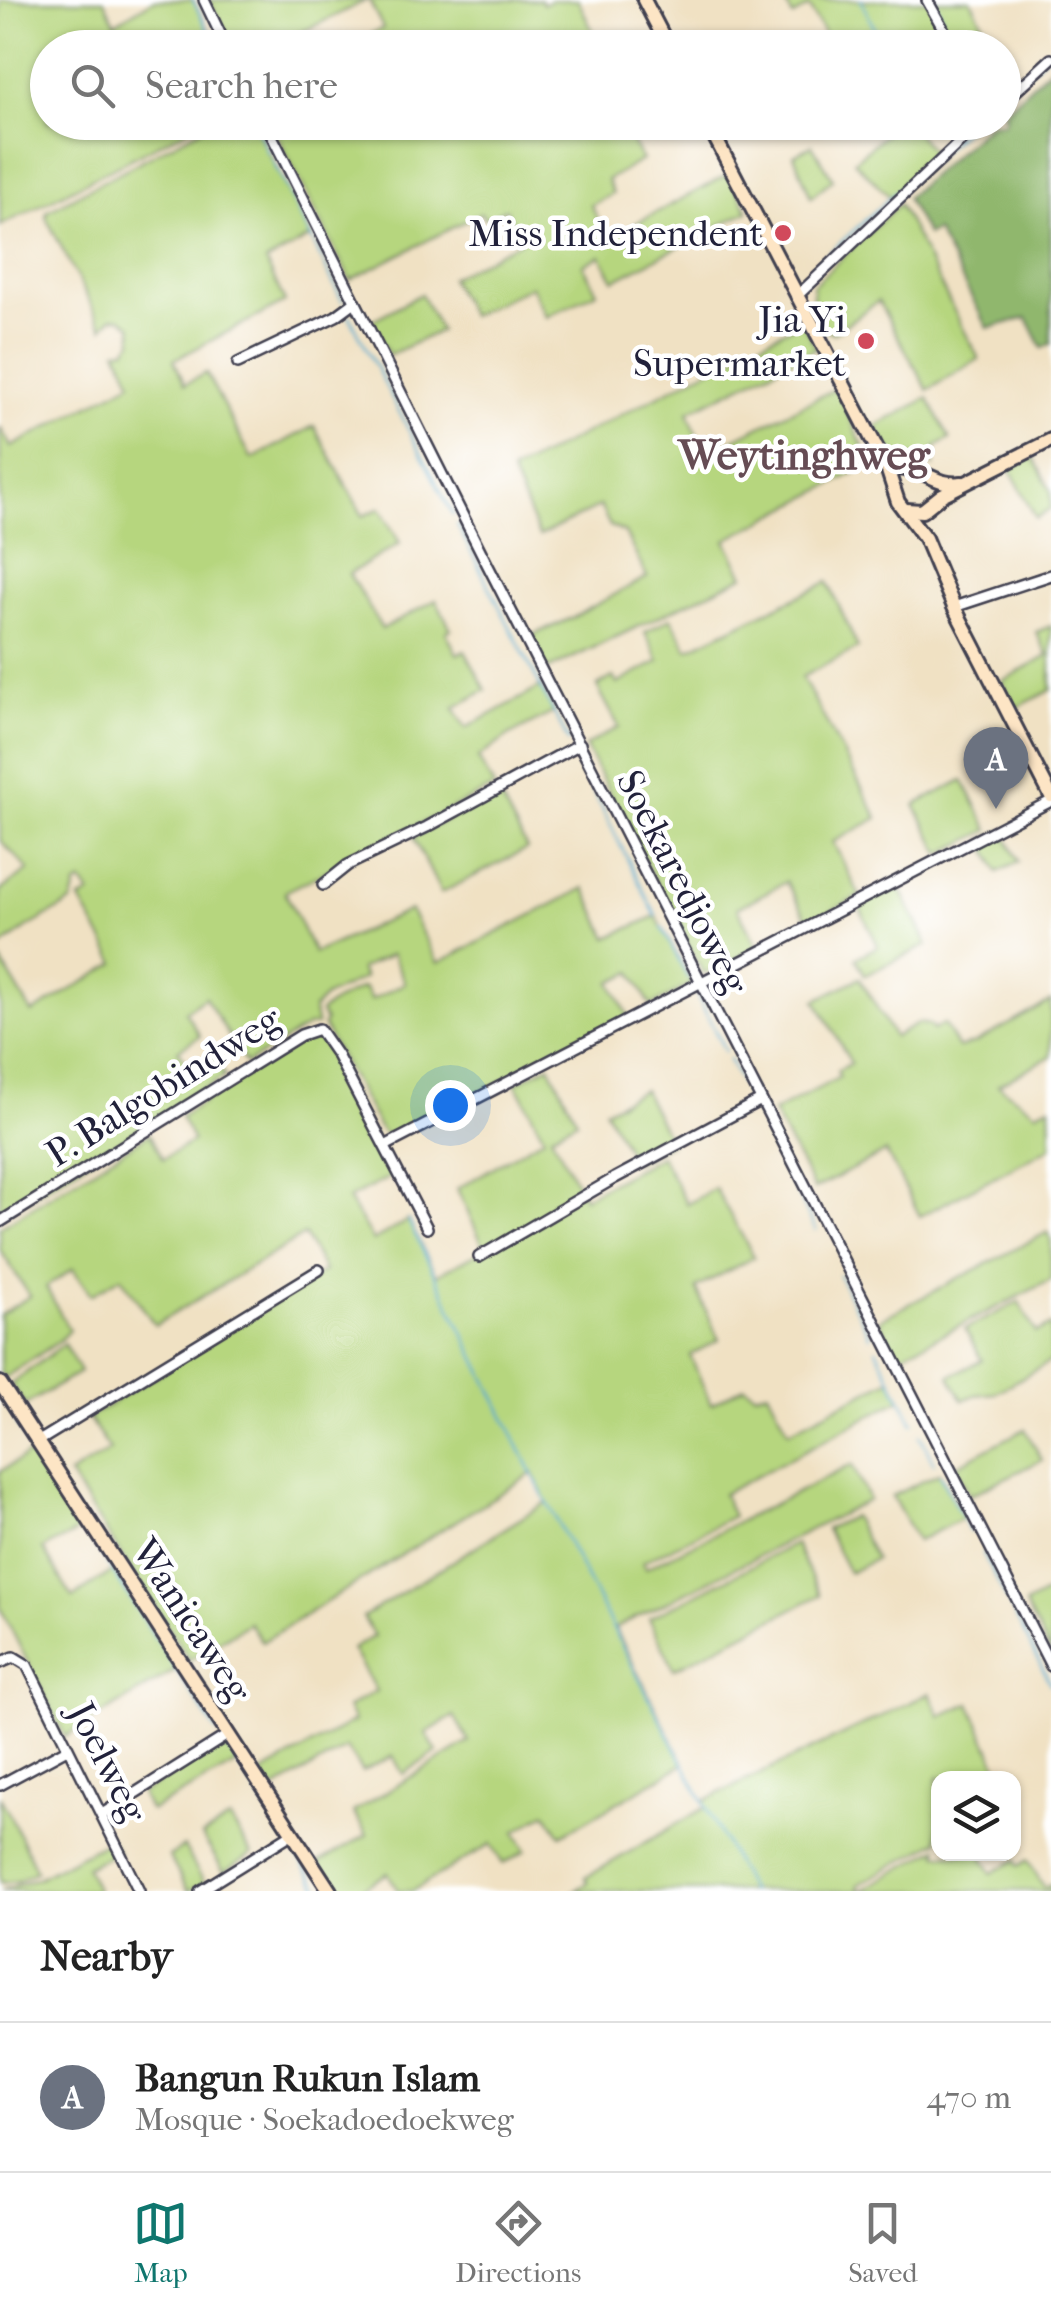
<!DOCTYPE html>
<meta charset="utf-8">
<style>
:root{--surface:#fff;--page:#f2f2f2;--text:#222;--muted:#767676;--line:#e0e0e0;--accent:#0f766e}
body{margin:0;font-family:"IM FELL French Canon",serif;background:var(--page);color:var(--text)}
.controls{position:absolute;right:30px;bottom:30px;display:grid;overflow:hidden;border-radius:20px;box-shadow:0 2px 8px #0004}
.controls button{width:90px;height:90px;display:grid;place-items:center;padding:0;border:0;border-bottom:2px solid var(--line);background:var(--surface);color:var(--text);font:50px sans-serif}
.you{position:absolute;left:450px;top:1105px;width:35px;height:35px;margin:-25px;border:8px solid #fff;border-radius:50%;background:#1a73e8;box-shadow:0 0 0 15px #1a73e833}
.badge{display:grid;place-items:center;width:65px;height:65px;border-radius:50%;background:var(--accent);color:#fff;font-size:32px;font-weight:700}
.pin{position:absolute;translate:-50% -82px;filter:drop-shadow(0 2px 5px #0008)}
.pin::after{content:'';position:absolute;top:52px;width:35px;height:30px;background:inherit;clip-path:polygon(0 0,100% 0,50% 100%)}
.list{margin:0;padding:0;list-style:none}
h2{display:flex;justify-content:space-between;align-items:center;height:130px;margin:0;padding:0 40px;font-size:42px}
h2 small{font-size:32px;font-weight:400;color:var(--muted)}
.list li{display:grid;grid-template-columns:65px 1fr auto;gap:30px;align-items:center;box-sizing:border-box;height:150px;padding:0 40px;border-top:2px solid var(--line)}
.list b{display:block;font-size:38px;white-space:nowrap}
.list p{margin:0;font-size:32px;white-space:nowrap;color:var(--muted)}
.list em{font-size:32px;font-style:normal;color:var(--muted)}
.icon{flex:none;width:55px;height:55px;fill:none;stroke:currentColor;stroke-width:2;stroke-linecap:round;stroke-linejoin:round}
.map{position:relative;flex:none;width:1051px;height:1891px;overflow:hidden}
.search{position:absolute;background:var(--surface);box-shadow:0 2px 8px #0004;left:30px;right:30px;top:30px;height:110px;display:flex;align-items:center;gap:25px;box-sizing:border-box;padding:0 35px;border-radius:55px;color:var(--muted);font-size:38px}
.sheet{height:280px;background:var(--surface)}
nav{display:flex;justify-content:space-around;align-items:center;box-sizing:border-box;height:140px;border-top:2px solid var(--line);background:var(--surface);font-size:28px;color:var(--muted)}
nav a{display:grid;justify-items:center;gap:5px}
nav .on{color:var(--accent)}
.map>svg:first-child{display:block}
</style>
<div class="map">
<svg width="1051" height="1891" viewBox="0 0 1051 1891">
<rect width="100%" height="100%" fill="#fff"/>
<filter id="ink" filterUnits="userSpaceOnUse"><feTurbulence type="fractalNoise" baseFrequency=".01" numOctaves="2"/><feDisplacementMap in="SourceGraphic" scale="20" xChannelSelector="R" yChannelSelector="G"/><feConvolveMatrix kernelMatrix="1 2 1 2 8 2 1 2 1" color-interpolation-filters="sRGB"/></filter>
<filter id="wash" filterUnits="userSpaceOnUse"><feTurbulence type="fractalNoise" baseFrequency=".0048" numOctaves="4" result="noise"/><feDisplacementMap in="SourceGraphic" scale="40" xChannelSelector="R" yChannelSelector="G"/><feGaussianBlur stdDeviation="2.25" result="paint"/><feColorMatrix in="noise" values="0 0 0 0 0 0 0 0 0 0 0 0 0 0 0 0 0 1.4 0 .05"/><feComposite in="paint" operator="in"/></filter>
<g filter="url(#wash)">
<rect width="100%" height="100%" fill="#f0e1c3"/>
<g fill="#b6d67e" stroke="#6c7c5c" stroke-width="2.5">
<path d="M0,0h104l11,23 38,-23h40l24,47 -169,1v74l152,1 -200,103z"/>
<path d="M209,0h158l-96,47h-38z"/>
<path d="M369,0h172l2,4 8,-4h27l22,47h-255l38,-19z"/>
<path d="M783,0h188l24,47h-35l-11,-13 -23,13h-94l-23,-40 -16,9z"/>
<path d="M899,122l9,1 30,35 -46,41 -38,-38z"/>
<path d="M212,123h42l57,114 -45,25 19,40 -111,58 11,24 21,-11 46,86 62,-33 49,90 17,-8 20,35 -51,31 33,55 54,-29 15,29 -5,3 11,22 8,-3 21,39 -32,18 12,20 75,-41 13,25 -44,23 -32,23 16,29 -209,105 29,61 96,-43 28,53 147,-75 23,50 48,-22 36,68 -41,22 -19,-34 -21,10 18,35 -232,118h-10l-6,-4 -58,-105 2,-5 -5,-9 15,-11 29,-14 7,13 34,-17 -13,-29 -32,15 4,9 -39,19 -12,12 4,16 -9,1 -62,38 -41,-67 -20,14 15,25 -22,14 13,19 22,-13 12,20 -225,140v-257l32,54 84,-50 -36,-63 10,-6 -8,-12 -6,3 -4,17 -44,25 -28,21v-57l29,-21 -29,-30v-413l11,20 121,-65 -15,-32 9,-1 7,-9 -1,-14 -11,-8 -9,-1 -9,11 -57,-111 1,-6z"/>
<path d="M271,123h335l7,13 14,-3 15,27 -35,20 6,14 -22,11 17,33 121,-64 19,37 -134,69 -13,-24 -18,9 14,27 -51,25 -15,-31 -61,30 -20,-38 71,-37 -15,-32 -21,10 -4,-6 -131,67z"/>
<path d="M812,145l21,34 -22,18 -17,-42z"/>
<path d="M899,204l80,155 -51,31 -50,-89 -44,32 -14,-6 -7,-29v-13z"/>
<path d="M421,294l19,37 -51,24 -18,-34z"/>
<path d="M802,321l14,27 -128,64 16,42 133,-66c12,24 21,55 36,75l-147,77 18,36 -197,94 -17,-34 40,-17 77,-42 -22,-44 -15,-7 -10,-20 -61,30 -28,-64z"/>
<path d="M928,398l22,41 -14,8 -2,19c-28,-22 -36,7 -59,-39z"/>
<path d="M1033,457l18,34v18l-15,9 -26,-49z"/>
<path d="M828,582l30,66 -56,29 76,141 -45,24 27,54 -51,26 -23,-40 -49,26 21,39 -44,24 -11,2 -118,-227 34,-19 -22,-41 16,-9 4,7 42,-23 -14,-29 26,-14 17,31z"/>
<path d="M1051,626v64l-35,18 -14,-27 46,-25 -12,-24z"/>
<path d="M963,780l26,50 -48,24 -26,-49z"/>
<path d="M498,793l29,56 -86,44 -28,-56z"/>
<path d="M1003,830l16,32 -21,10 -15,-32z"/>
<path d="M898,884l30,61 -63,30 -9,-17 22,-12 -20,-42z"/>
<path d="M860,978l34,59 25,-14 10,2 4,5 11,-6 14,24 17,-5 76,-42v55l-53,29 38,27 14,-6 1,41 -131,69 -34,-64 -72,37 -41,-77 67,-35 -3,-6 14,-8 -35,-63z"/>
<path d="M315,1035l6,2 73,138 -46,24 25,42 35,-21 28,55 49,-26 -28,-60 87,-52 -28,-54 33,-18 28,55 -26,15 33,62 77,-41 26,48 28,-16 39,69 -58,31 23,52 -29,15 21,49 33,-18 11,7 13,-2 21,40 102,-52 10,20 -178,95 10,22 -90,46 3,6 206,-103 17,35 -254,128 69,136 -123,71 -15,-22 -31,19 11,18 -23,14 -12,-20 -79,47h-14l-10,-18 -30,18h-21l-19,-28 49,-28 -14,-23 116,-70 -15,-26 -28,17 11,19 -34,22 -10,-18 -31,16 -16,-24 -74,43 -11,-17 93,-53 -7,-13 29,-17 -24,-42 22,-13 -11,-19 184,-115 -14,-29 -271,169 -13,-19 -60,37 -120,-185 41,-25 -22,-32 236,-147 -20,-36 -149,90 -34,-48 -30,18 -18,-26 -27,18 23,43 -11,12 -54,36 -4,-7v-56l30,-19 -30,-46v-23l149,-93 14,25 30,-18 -13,-24 126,-81z"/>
<path d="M643,1090l28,53 -37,19 -29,-52z"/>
<path d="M1048,1232l3,7v41l-154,77 -18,-37z"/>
<path d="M1019,1302l17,31 15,-8v36l-56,32 -20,2 -12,5 -13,-24 32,-16 -17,-31z"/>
<path d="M64,1344l16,28 -55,33 -14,-21z"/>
<path d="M1025,1429l17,31 -72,35 -15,-29z"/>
<path d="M35,1450l50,78 -42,21 29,49 41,-27 64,98 -112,68 -65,-130v-135z"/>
<path d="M939,1473l24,45 -46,23 -25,-45z"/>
<path d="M853,1516l22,43 -26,14 -23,-44z"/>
<path d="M795,1544l25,51 -146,74 -25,-51z"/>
<path d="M1051,1591v64l-26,-50z"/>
<path d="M930,1693l10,23 30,-13 33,75h-65v63l-80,44 2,6h-286l14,-8 -3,-5 121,-71 -3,-6z"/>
<path d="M224,1742l14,21 -88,48 -10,-17z"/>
<path d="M0,1796l37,75 -19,10 -18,2z"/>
<path d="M230,1819l22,35 -28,18 -22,-36z"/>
<path d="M110,1840l8,12 -32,15 11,24h-97l38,-13z"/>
<path d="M184,1847l21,37 -17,7 -19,-35z"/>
<path d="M938,1848v6h43l11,19 23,-13 3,6 10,-6 16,27 7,-3v7h-190z"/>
</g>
<path fill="#90b76d" stroke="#596c54" stroke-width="2.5" d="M1051,67v277l-9,4 -15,-30 -39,10 -52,-97 -9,4 -21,-37 84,-75 14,-1v-11z"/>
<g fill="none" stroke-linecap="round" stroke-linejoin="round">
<g stroke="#50a9cd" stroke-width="2.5">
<path d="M193,0l24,48"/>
<path d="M861,0l23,48"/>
<path d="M934,0l8,17"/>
<path d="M1004,79l12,4"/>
<path d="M1004,94l47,-43"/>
<path d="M254,122l15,32"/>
<path d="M940,122l15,16"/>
<path d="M272,159l71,143"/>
<path d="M812,269l161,-147"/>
<path d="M349,315l104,200"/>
<path d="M457,524l112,218"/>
<path d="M574,752l82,164"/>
<path d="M662,927l26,51"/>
<path d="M696,993l29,58"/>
<path d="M729,1059l20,40"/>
<path d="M756,1111l60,119"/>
<path d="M408,1220l124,253 218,418"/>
<path d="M839,1275l31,61"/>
<path d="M876,1349l37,74"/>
<path d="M16,1423l201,309"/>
<path d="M920,1435l14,28"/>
<path d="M940,1475l30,57"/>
<path d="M983,1553l68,132"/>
<path d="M227,1746l55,85"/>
<path d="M293,1848l28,43"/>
</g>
</g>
</g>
<g filter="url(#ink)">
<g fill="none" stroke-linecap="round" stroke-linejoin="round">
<defs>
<g id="street">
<path d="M204,0l23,48"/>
<path d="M927,0l27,48"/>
<path d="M1004,102l47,-43"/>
<path d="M265,122l218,434 568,1110"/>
<path d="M796,297l185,-175"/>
<path d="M238,363l98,-47 19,-14"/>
<path d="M954,607l97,-32"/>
<path d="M323,885l25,-20 79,-38 153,-83"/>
<path d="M385,1146l666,-345"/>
<path d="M0,1222l301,-187 18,-6 18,26 90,173"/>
<path d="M479,1257l136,-79 146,-78"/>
<path d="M39,1441l280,-171"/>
<path d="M0,1663l14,-6 13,8 112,226"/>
<path d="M0,1785l67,-36"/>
<path d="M102,1814l127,-80"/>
<path d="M200,1891l93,-58"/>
</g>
<g id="secondary">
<path d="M644,0l25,48"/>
<path d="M707,122l180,346 11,34 27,36 29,69 97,189"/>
<path d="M883,460c13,12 24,7 39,13 15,6 22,12 40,10"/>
<path d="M906,510l16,1 20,-16 109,-55"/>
<path d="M0,1383l330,508"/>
</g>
</defs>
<use href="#street" stroke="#413f4f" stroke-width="14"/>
<use href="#secondary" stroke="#413f4f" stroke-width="18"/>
<use href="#street" stroke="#fff" stroke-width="9"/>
<use href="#secondary" stroke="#fde5c5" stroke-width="12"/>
</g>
</g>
<g fill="#d1495b" stroke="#fff" stroke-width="4">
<circle cx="783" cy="233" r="10"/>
<circle cx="866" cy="341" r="10"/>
</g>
<g text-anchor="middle" stroke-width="9" stroke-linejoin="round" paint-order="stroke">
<g font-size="38" fill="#22223b" stroke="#fff" text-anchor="end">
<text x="763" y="246">Miss Independent</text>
<text x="846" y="332">Jia Yi<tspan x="846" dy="44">Supermarket</tspan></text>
</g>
<g font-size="38" fill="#22223b" stroke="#fff">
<text transform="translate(683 882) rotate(63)" y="13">Soekaredjoweg</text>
<text transform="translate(163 1086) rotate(-32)" y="13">P. Balgobindweg</text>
<text transform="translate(192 1620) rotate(57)" y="13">Wanicaweg</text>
<text transform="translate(108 1762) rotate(63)" y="13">Joelweg</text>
</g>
<g font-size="42" font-weight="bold" fill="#664c54" stroke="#fff">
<text x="804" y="469">Weytinghweg</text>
</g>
</g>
</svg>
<div class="controls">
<button><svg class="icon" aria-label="layers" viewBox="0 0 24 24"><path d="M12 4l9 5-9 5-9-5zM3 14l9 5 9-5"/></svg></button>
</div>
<div class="you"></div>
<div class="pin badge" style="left:996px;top:809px;background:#6b7280">A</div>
<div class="search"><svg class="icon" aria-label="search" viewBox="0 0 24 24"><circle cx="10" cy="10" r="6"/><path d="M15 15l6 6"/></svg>Search here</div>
</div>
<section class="sheet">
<h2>Nearby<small></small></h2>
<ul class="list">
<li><span class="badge" style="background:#6b7280">A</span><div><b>Bangun Rukun Islam</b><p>Mosque · Soekadoedoekweg</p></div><em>470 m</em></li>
</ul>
</section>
<nav>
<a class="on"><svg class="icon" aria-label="map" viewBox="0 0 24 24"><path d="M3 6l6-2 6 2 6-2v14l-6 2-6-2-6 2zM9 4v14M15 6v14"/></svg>Map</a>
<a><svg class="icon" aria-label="directions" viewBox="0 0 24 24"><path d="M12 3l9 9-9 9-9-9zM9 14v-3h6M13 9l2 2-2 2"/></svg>Directions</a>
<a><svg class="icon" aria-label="saved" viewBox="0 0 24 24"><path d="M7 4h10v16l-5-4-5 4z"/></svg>Saved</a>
</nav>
